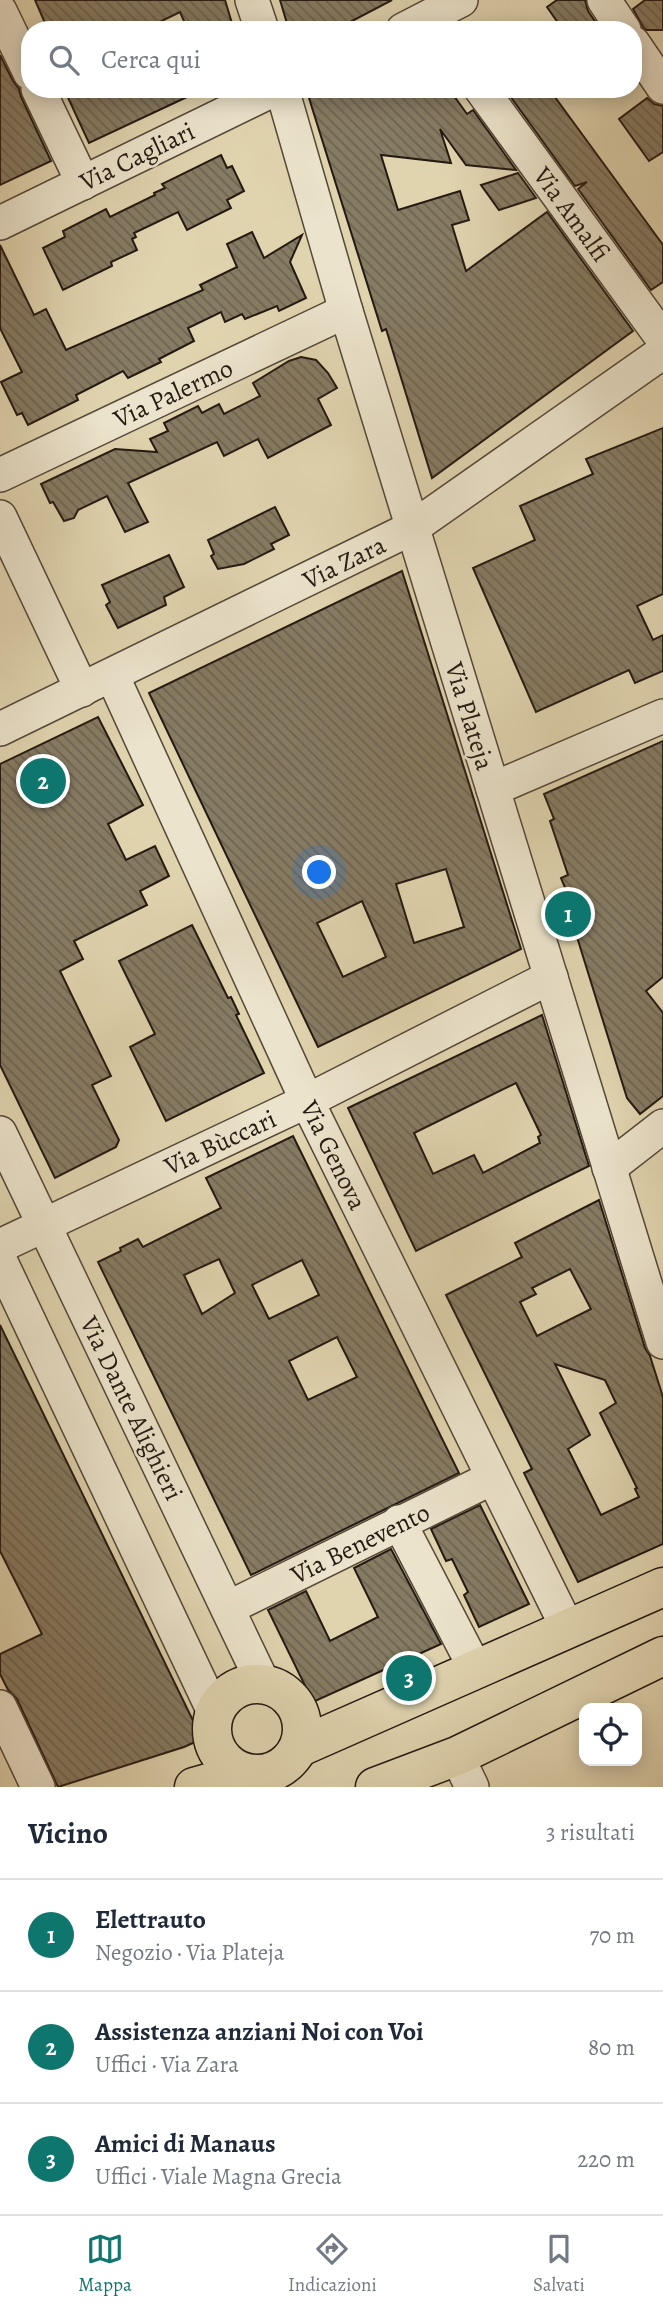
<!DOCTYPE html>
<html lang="it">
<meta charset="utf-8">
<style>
:root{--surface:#fff;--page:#f2f2f3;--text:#1f2937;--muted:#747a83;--line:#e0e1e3;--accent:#0f766e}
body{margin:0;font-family:Alegreya,serif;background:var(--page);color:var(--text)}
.controls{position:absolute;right:21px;bottom:21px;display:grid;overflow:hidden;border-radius:14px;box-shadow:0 4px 18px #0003}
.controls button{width:63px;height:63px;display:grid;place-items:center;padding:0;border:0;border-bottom:2px solid var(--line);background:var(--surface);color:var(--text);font:35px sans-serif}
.you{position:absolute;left:320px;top:873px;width:24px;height:24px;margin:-18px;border:5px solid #fff;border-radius:50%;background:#1a73e8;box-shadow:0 0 0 10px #1a73e833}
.badge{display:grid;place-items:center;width:46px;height:46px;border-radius:50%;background:var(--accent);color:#fff;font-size:23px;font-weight:700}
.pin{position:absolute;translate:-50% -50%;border:4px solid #fff;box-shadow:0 2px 7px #0006}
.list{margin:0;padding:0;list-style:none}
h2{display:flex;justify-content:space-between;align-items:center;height:91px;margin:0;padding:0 28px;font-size:30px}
h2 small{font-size:23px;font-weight:400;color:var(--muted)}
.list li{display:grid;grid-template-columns:46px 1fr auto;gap:21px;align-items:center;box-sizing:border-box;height:112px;padding:0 28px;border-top:2px solid var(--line)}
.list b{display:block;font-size:26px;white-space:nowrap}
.list p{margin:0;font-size:23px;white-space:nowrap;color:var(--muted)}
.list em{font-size:23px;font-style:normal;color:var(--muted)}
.icon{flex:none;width:38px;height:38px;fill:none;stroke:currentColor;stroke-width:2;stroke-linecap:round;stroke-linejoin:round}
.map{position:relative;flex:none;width:663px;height:1787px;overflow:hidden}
.search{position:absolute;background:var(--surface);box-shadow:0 4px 18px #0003;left:21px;right:21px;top:21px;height:77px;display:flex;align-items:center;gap:18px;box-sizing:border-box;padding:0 24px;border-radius:28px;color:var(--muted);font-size:26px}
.sheet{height:427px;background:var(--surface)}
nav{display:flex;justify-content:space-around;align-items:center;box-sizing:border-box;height:98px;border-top:2px solid var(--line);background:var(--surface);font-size:19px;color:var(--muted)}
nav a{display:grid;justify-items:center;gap:4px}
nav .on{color:var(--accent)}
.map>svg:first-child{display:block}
</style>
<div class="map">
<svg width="663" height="1787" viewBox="0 0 663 1787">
<defs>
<pattern id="building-back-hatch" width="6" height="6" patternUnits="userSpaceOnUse" patternTransform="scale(1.75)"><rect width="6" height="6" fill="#867b63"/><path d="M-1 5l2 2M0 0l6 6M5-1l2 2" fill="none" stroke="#6d6450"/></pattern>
</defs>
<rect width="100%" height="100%" fill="#e0d4af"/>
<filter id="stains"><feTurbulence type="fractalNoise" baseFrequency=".00286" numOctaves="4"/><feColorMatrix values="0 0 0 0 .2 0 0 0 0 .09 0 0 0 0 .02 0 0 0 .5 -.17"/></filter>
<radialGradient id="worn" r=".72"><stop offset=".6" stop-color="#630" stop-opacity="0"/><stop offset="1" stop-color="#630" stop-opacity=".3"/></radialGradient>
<g fill="url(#building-back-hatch)" stroke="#251a11" stroke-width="2" fill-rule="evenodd">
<path d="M35,0h190l9,30h-46l-8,-18 -37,18h-95z"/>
<path d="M280,0h112l-57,30h-46z"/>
<path d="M557,0h28l3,11 13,19h-38l-16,-23z"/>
<path d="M645,0h18v30h-17l-3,-3 -10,-18z"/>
<path d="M0,55l13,26 6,8 2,8 30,64 -51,24z"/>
<path d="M64,89h140l-115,54z"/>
<path d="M328,89h121l18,25 6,-4 43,60 -50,-5 -26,-36 11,34 -70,-8 17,55 62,-19 9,29 -17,5 14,46 81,-59 86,119 -201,147 -46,-149 -4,2 -73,-233z"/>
<path d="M505,89h44l114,156v37l-12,8 -73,-101 9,-7 -12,4z"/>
<path d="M647,98l7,6 9,2v46l-14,9 -30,-42z"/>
<path d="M221,155l6,13 5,-2 12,25 -17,9 4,8 -44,22 -9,-18 -44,21 2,4 -4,2 5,11 -26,12 1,4 -49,24 -20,-42 22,-11 -2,-6 43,-22 4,8 45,-22 -1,-2 11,-5 -3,-4z"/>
<path d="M518,173l18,25 -37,12 -18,-25z"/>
<path d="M252,232l12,26 38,-23 -12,27 16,36 -27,13 -2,-5 -32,13 -3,-5 -17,8 -4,-10 -33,16 6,13 -35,18 2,3 -33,16 -5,-7 -47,24 2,5 -50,25 -6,-12 -5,2 -16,-33 21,-10 -22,-44v-83l34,70 12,-6 20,41 137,-60 -3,-5 37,-18 -10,-23z"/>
<path d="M301,357l15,3 12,13 9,15 -19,11 13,26 -63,33 -10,-19 -34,17 -7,-14 -89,41 20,39 -23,10 -18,-36 -29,14 -4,8 -10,3 -11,-19 -3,1 -9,-19 74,-35 42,3 -7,-13 18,-8 -4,-8 34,-17 4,7 17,-9 5,10 36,-18 -7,-13 36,-22z"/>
<path d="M663,428v166l-26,12 16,34 10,-5v36l-28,12 -6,-13 -93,42 -63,-144 62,-28 -15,-34 73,-32 -7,-15z"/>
<path d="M275,507l14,28 -18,9 3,5 -30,15 -26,5 -7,-13 3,-2 -6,-14z"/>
<path d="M169,555l15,32 -20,10 2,8 -48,23 -12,-23 4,-3 -8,-17z"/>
<path d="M402,571l119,378 -203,98 -169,-354zM446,869l18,58 -50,16 -18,-59zM362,901l24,56 -43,20 -26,-54z"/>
<path d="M98,717l45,88 -35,19 18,36 29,-14 14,30 -29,15 7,14 -73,36 9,18 -23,12 51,105 -19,9 27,55 -3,7 -61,31 -55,-113v-301z"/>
<path d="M663,741v236l-17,14 17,22v83l-23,18 -13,-16 -55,-177 6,-2 -17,-41 7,-3 -18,-54 4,-2 -10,-25z"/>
<path d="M192,925l36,73 3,-1 8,17 -3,1 28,58 -98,48 -36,-74 25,-13 -36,-73z"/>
<path d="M542,1015l47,151 -173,85 -68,-143zM516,1083l25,52 -3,2 2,6 -57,30 -9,-18 -41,19 -19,-41z"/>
<path d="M293,1136l166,337 -208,102 -153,-313 23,-11 -1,-3 18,-9 5,8 78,-39 -15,-30zM219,1259l16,34 -33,21 -18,-39zM302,1260l17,35 -50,24 -17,-34zM337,1337l20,40 -49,23 -19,-39z"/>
<path d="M599,1200l46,148 5,8 13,41v147l-85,38 -54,-109 8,-4 -86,-174 76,-38 -7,-14zM570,1269l21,40 -54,27 -17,-34 16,-8 -4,-6zM555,1364l50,16 11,23 -16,10 37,75 -2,1 4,8 -38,18 -33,-66 22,-14z"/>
<path d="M0,1325l202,414 -18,8 -126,40 -41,-88 -9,-9 -8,-16v-20l42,-20 -42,-83z"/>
<path d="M480,1505l49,99 -50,23 -15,-32 4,-3 -16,-33 -6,2 -15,-32z"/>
<path d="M391,1549l50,95 -128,58 -45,-92 38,-19 24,50 48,-24 -24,-49z"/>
</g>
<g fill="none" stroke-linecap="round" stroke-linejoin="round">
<defs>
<g id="minor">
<path d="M252,0l10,30"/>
<path d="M604,0l20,30"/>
<path d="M0,11l30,62"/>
<path d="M403,30l58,-30"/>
<path d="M633,43l30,44"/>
<path d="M38,89l45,94"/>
<path d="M282,89l64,222 317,1031"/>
<path d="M481,89l182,250"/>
<path d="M0,223l275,-134"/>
<path d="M0,475l346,-164"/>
<path d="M0,517l82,173"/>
<path d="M112,675l195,426 261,528"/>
<path d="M0,729l412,-201 251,-176"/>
<path d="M493,789l170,-73"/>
<path d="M0,1133l263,550"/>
<path d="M609,1168l54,-42"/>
<path d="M0,1246l307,-145 244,-124"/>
<path d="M0,1260l215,454"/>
<path d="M399,1522l77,148"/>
<path d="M228,1608l264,-130"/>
<path d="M0,1707l38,80"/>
<path d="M457,1756l15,31"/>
</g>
<g id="major">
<circle cx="257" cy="1729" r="45"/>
<path d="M300,1747l363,-160"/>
<path d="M194,1787l49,-14"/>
<path d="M375,1787l82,-31 206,-100"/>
</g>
</defs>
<use href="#minor" stroke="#544838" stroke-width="36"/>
<use href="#major" stroke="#251a11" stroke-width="41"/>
<use href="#minor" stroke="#ebe3cb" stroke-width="33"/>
<use href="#major" stroke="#e0d4af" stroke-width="38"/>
</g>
<g text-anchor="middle" stroke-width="5" stroke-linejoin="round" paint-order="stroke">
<g font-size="26" fill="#251a11" stroke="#ebe3cb">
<text transform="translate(137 156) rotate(-26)" y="9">Via Cagliari</text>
<text transform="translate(572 214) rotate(54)" y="9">Via Amalfi</text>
<text transform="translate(173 393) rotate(-25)" y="9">Via Palermo</text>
<text transform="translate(344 562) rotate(-26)" y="9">Via Zara</text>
<text transform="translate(470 716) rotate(73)" y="9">Via Plateja</text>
<text transform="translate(220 1142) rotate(-25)" y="9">Via Bùccari</text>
<text transform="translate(334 1155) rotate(64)" y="9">Via Genova</text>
<text transform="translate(132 1408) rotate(64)" y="9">Via Dante Alighieri</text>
<text transform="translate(360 1543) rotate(-26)" y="9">Via Benevento</text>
</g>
</g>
<rect width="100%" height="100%" filter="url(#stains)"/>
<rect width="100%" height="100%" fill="url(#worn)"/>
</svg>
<div class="controls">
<button><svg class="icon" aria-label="locate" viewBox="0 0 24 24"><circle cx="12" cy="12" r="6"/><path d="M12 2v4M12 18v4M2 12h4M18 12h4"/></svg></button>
</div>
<div class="you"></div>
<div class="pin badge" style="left:568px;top:914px">1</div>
<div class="pin badge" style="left:43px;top:781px">2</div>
<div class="pin badge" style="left:409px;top:1678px">3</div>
<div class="search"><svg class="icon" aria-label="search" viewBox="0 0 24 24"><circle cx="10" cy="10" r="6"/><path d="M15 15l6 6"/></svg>Cerca qui</div>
</div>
<section class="sheet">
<h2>Vicino<small>3 risultati</small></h2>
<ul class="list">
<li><span class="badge">1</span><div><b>Elettrauto</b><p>Negozio · Via Plateja</p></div><em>70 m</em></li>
<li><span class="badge">2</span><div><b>Assistenza anziani Noi con Voi</b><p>Uffici · Via Zara</p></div><em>80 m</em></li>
<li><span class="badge">3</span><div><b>Amici di Manaus</b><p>Uffici · Viale Magna Grecia</p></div><em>220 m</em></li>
</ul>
</section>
<nav>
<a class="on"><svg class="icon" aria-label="map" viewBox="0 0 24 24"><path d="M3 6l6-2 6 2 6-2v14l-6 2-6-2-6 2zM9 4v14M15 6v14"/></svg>Mappa</a>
<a><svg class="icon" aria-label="directions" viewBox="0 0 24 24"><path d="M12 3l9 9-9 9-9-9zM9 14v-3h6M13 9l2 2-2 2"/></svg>Indicazioni</a>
<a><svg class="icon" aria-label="saved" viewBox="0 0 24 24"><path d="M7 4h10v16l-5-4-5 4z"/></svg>Salvati</a>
</nav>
